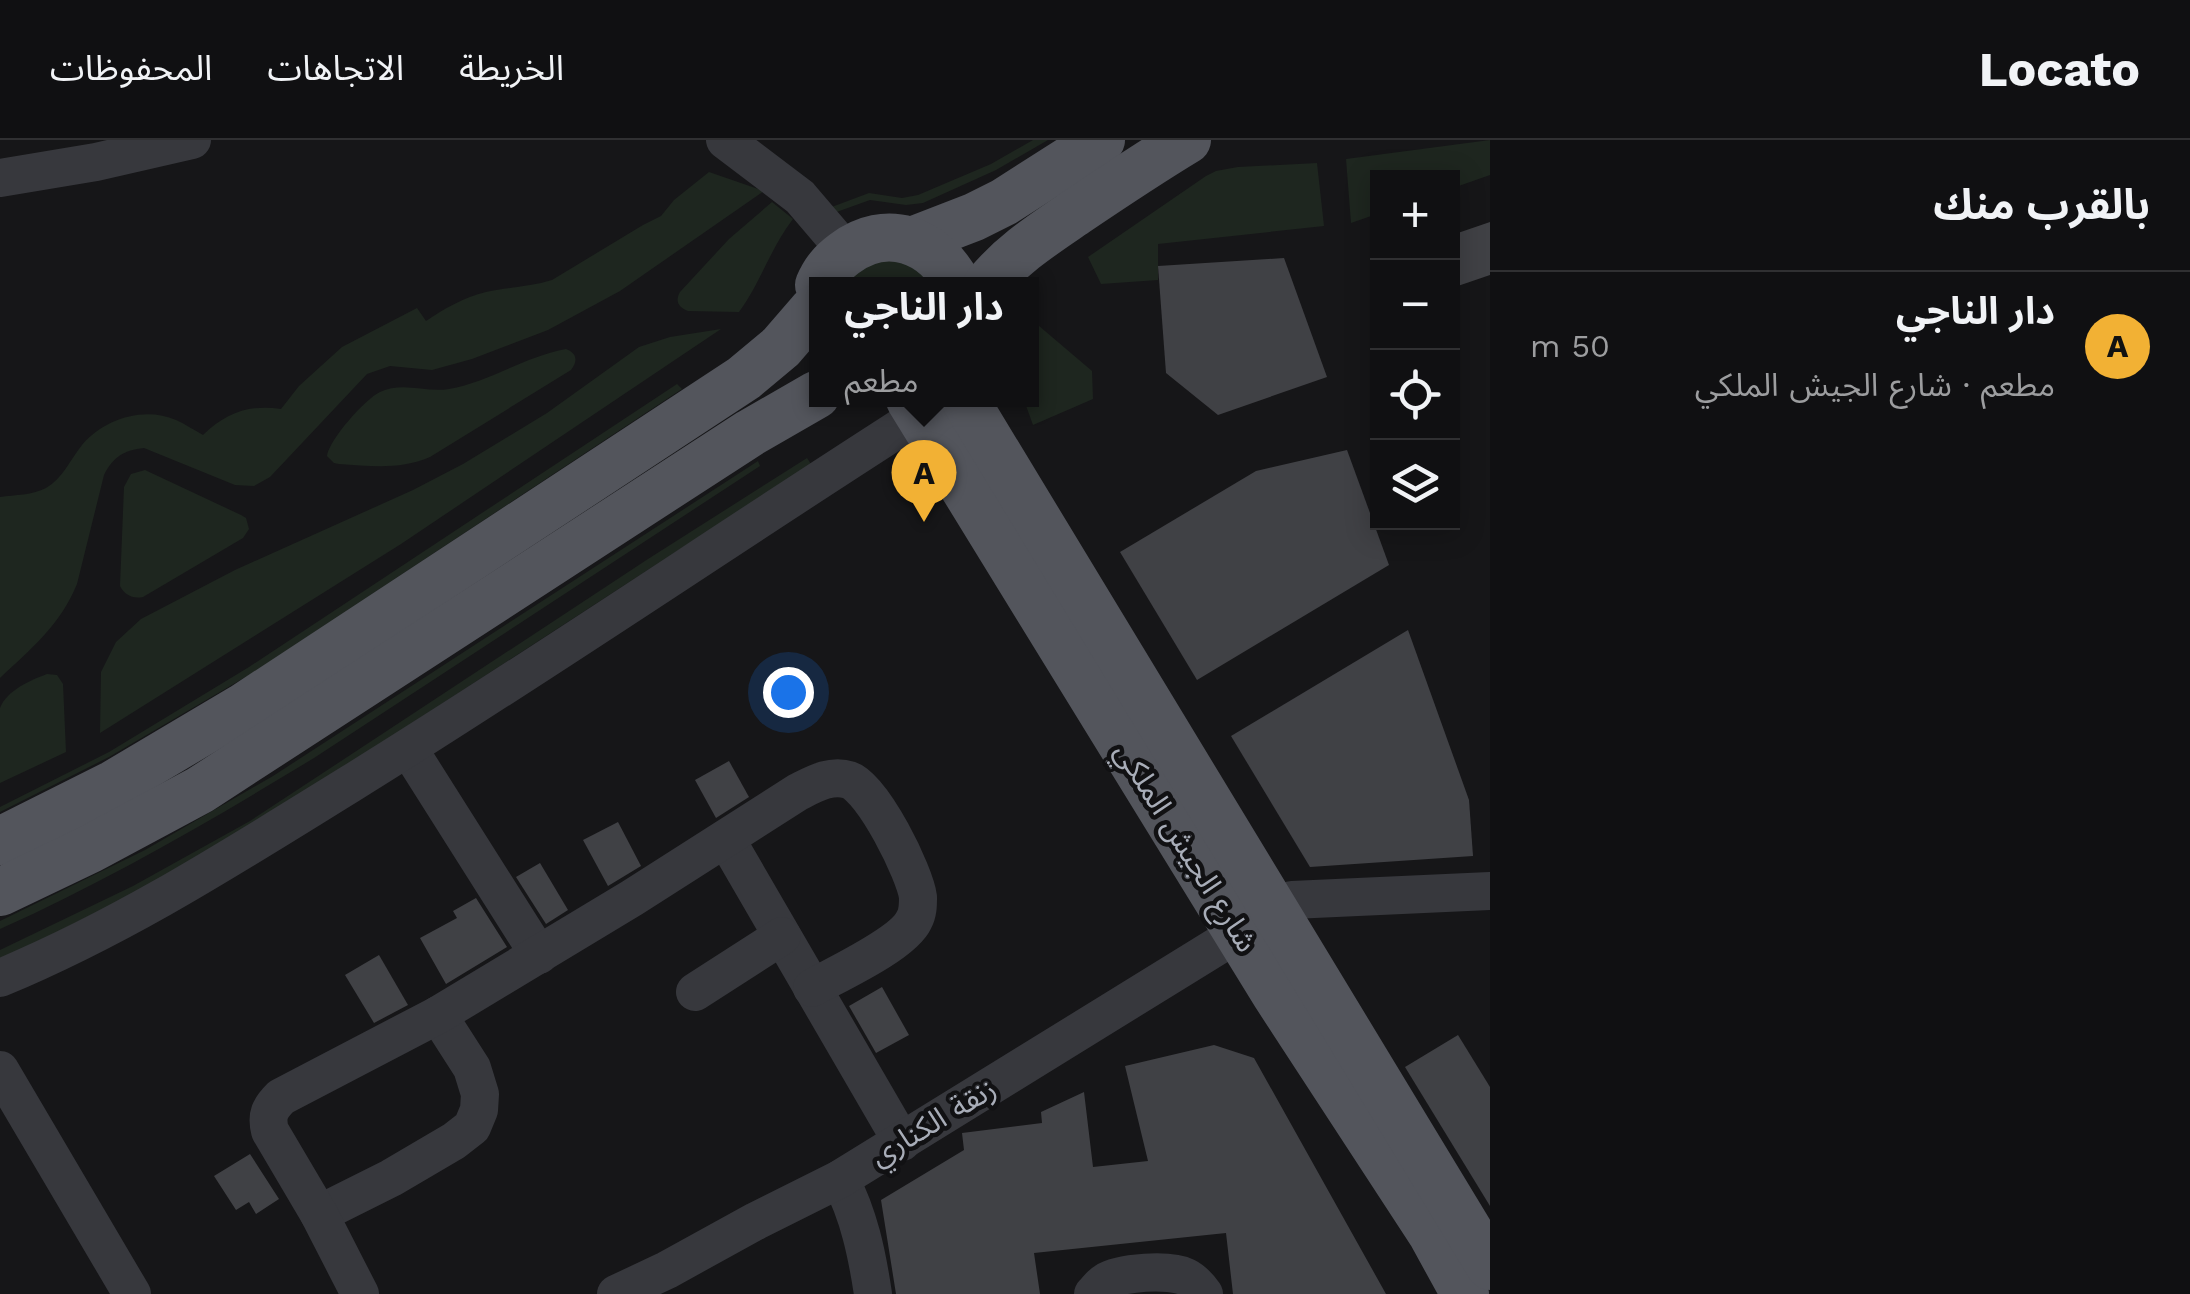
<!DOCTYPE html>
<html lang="ar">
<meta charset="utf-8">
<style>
:root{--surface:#101012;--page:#1e1e20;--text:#f1f3f6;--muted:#9c9d9f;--line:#303032;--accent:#f2b134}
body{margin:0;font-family:"Work Sans","Noto Sans Arabic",sans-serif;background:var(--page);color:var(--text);direction:rtl}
.controls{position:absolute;right:30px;top:30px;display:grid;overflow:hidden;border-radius:0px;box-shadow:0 5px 25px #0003}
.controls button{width:90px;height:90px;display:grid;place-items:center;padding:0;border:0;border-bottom:2px solid var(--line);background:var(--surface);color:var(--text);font:50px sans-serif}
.you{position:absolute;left:788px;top:552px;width:35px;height:35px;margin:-25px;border:8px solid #fff;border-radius:50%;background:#1a73e8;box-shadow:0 0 0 15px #1a73e833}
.badge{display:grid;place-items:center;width:65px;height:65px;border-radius:50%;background:var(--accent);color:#111;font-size:32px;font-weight:700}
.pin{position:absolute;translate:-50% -82px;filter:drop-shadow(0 2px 5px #0008)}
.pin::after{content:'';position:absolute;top:52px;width:35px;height:30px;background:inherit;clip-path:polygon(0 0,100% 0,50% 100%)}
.popup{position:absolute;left:809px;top:137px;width:230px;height:130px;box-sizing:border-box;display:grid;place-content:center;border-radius:0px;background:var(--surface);filter:drop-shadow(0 2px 8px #0005);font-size:32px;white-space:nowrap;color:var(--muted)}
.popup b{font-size:38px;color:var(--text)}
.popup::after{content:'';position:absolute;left:50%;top:100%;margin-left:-20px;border:20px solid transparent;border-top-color:var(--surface)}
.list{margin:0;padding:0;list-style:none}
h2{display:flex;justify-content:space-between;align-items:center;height:130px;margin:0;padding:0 40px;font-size:42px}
h2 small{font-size:32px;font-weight:400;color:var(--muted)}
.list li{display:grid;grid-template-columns:65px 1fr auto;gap:30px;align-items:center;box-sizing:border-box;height:150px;padding:0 40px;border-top:2px solid var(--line)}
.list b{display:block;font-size:38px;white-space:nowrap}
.list p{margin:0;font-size:32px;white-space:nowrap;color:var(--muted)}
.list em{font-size:32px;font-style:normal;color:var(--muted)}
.icon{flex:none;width:55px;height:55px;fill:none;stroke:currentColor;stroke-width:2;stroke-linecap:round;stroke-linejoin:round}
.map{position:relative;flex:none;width:1490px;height:1154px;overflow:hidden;direction:ltr}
header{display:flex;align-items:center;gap:60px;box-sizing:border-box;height:140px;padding:0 50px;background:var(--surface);border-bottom:2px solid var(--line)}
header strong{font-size:48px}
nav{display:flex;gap:55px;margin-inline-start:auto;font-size:35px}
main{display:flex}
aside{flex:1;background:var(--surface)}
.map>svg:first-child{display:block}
</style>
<header>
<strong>Locato</strong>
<nav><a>الخريطة</a><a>الاتجاهات</a><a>المحفوظات</a></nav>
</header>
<main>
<aside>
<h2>بالقرب منك<small></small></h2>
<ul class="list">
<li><span class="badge">A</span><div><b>دار الناجي</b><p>مطعم · شارع الجيش الملكي</p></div><em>50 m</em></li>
</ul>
</aside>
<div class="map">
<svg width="1490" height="1154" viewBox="0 0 1490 1154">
<rect width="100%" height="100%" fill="#161618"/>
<g fill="#1e261f">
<path d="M1033,0h15l-52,30 -73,33 -17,2 -36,-5 -39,14 -2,-6 40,-15 33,5 16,-3 73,-31z"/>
<path d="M1490,0v35l-37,13 -1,-10h-74l-1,36 -26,9 -5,-64z"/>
<path d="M1317,23l7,63 -166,18v36l-57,4 -13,-27 118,-81 10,-5 22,-4z"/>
<path d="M709,32l55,19 -144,100 -72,39 -76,29 -40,11 -42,-4 -23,8 -97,103 -16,9 -19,-1 -91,-37c-20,2 -31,9 -40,27l-27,109c-16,40 -46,65 -77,94v-181c15,-2 33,-2 46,-9 17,-10 24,-28 36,-43 22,-26 62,-39 94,-25 9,4 18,10 27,15 23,-22 47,-31 78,-26l18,-23 43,-39 75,-39 9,13c18,-12 38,-24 60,-29 22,-5 44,-5 66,-12l91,-55 18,-9 13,-16z"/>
<path d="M772,62l21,17c-23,30 -32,63 -54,93l-51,-1c-10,-4 -13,-10 -8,-19l49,-53z"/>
<path d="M882,119l33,7 18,19h-89l7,-11z"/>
<path d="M1032,180l60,51 1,28 -60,26 -9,-25h8z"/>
<path d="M721,189l-320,215 -301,189 1,-61 15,-30 25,-23 94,-49 178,-80 50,-26 84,-51 92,-66 31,-10z"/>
<path d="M566,209c11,4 12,12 5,21l-141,87c-30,13 -59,9 -91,7l-5,-1 -7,-7c2,-16 38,-57 53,-64 23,-11 46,1 69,-3 40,-7 77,-33 117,-40z"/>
<path d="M677,244l5,5 -428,283 -145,85 -109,55v-5l109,-55 140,-85z"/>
<path d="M807,318l4,6 -607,394 -204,103v-11l133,-64 117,-65 398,-262z"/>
<path d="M758,321l2,5 -446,292c-102,62 -205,122 -314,171v-8l145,-71 128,-74z"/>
<path d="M145,330l96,45 5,3 3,11 -6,9 -100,59c-11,2 -18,-2 -23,-11l4,-99 7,-13z"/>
<path d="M47,534l10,1 6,9 3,68 -66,31c0,-15 0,-65 0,-75 7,-18 31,-28 47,-34z"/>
</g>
<g fill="#404145">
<path d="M1490,82v53l-38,13v-53z"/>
<path d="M1284,118l43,119 -109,38 -52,-42 -8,-107z"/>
<path d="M1347,310l42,115 -192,115 -77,-128 136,-81z"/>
<path d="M1408,490l61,170 4,56 -163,11 -79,-131z"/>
<path d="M729,621l20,36 -33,21 -21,-38z"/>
<path d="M618,682l23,44 -33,20 -25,-46z"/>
<path d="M540,723l28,47 -22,14 -30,-47z"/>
<path d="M476,758l31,49 -61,37 -26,-46 37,-20 -4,-7z"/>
<path d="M379,815l29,50 -34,18 -29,-48z"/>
<path d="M882,847l27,48 -33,18 -27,-47z"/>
<path d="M1458,895l32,52v119l-85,-139z"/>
<path d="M1214,905l40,13 132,236h-153l-7,-61 -192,20 6,41h-144l-15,-94 83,-50 -2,-17 80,-10 -1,-11 43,-20 9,75 55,-6 -23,-95z"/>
<path d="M250,1014l29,45 -23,15 -7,-12 -13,8 -22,-34z"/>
</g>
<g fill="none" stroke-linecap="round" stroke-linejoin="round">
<g stroke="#37383d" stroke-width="38">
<path d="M725,0l75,57 47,55"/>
<path d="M0,38l96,-16 96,-22"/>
<path d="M408,608l131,207"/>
<path d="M726,699l176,303"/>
<path d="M0,838c125,-52 235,-123 350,-194 192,-119 379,-247 570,-369"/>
<path d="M695,852l87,-56"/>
<path d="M0,930l132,224"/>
<path d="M840,1039c19,36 27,75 33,115"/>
<path d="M319,1074l72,-36 63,-37 18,-14 7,-17 1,-16 -8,-26 -34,-53"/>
<path d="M360,1154l-41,-80 -49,-83c-4,-16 0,-23 11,-34l157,-82 194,-117 166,-106c16,-8 33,-18 51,-12 24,8 66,93 69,117 0,8 0,16 -4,23 -11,24 -77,54 -102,68"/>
<path d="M616,1154l51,-24 89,-49 84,-42 452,-279 198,-9"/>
<path d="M1093,1154c4,-4 7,-9 12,-12 15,-10 65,-13 81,-5 8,4 13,10 18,17"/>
</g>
<g stroke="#53555c" stroke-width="48">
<path d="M912,101l62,-24 30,-15 97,-62"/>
<path d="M819,145c6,-14 13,-22 25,-31 42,-32 90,-15 114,31"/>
<path d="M987,145c25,-31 57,-51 89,-73 37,-25 73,-49 111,-72"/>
<path d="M910,260l366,595 156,239 33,60"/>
<path d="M965,260l525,866"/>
<path d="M0,701l114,-57 128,-76 502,-330 37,-31 32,-37"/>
<path d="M0,752l90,-43 110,-59 550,-357 66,-38"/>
</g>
</g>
<g text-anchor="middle" stroke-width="9" stroke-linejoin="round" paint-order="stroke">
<g font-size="30" fill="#a8adb8" stroke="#111113">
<text transform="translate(1186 707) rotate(58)" y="10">شارع الجيش الملكي</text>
<text transform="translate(933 982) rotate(-31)" y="10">زنقة الكناري</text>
</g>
</g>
</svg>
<div class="controls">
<button>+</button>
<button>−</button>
<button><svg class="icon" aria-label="locate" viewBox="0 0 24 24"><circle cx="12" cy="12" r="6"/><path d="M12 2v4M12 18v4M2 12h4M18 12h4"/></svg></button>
<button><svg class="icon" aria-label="layers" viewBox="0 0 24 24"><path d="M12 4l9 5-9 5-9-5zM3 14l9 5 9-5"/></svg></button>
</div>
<div class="you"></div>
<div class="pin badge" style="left:924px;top:382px">A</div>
<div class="popup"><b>دار الناجي</b>مطعم</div>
</div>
</main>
